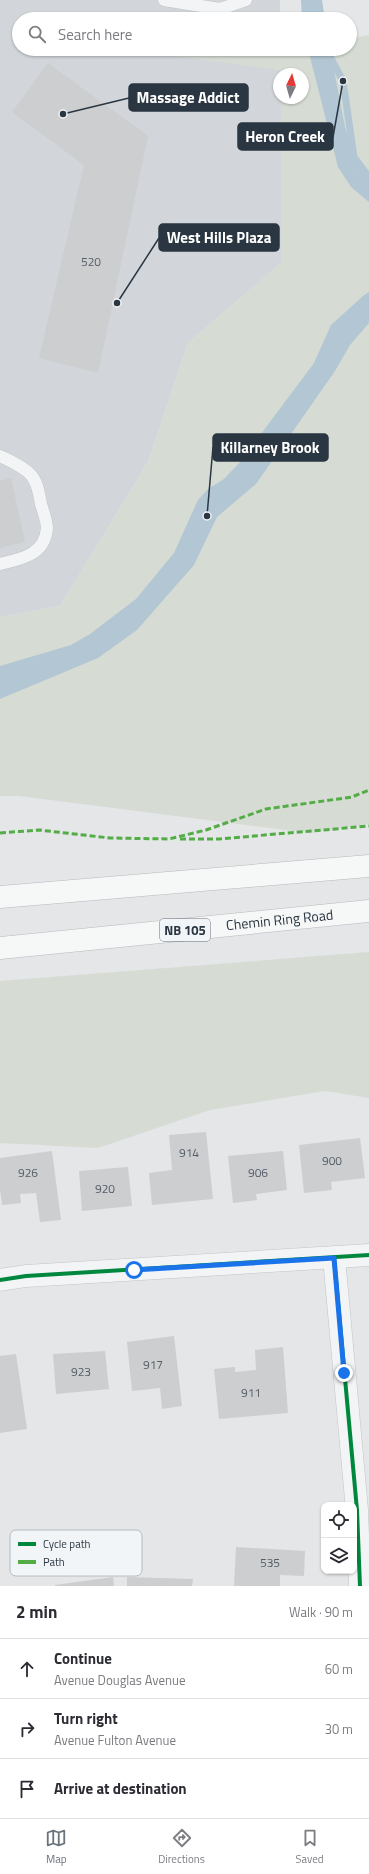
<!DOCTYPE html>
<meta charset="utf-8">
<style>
:root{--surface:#fff;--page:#f7f7f7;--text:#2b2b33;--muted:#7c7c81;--line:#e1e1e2;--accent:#6b747c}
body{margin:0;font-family:"Titillium Web",sans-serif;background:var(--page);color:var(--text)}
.controls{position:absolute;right:12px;bottom:12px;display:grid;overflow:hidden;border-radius:8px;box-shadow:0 1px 3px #0004}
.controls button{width:36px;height:36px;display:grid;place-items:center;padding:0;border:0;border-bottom:1px solid var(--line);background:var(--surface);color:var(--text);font:20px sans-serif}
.compass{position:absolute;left:273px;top:68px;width:36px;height:36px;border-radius:50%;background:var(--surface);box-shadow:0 1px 3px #0004;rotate:5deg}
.stop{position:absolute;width:12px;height:12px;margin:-9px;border:3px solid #1a73e8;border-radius:50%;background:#fff}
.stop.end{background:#1a73e8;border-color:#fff;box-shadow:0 1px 4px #0008}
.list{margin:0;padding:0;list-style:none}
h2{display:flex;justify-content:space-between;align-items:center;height:52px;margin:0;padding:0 16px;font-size:17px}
h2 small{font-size:13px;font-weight:400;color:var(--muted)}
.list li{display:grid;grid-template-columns:26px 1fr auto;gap:12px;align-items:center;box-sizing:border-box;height:60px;padding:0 16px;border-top:1px solid var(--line)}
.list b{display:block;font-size:15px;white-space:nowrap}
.list p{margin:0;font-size:13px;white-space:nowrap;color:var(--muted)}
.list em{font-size:13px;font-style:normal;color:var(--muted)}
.icon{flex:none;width:22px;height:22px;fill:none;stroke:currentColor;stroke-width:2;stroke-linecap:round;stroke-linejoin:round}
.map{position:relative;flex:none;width:369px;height:1586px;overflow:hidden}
.search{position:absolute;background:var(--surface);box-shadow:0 1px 3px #0004;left:12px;right:12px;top:12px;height:44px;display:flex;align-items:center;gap:10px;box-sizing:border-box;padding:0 14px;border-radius:22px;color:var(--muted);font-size:15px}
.sheet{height:232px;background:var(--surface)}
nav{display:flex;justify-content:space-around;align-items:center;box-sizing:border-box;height:56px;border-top:1px solid var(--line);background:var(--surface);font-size:11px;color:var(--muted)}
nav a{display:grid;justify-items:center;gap:2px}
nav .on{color:var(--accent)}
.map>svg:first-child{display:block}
</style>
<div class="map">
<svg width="369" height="1586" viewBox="0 0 369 1586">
<rect width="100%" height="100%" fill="#e4e6e8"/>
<path fill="#d2d6db" d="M0,0h280v19h-261v30h262l-2,49h2v165l-93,80 -40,119 -88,144 -60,11z"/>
<g fill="#d6dcd4">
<path d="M369,35v789l-59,9 -291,-37h-19v-179l60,-11 88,-144 40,-119 93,-80v-165h22v-24h-22l-1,-4 -142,-19v-2h212v-10z"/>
<path d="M369,952v146l-44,-7 -115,19 -112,38 -98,-5v-162z"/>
</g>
<g fill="#b2c6d3">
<path d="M301,0h21l3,19h-23z"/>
<path d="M308,49h22l15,78 14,43 10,2v30l-18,-15 -13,-20z"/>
<path d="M369,292v31l-19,22 -15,26 -79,113 -39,33 -23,48 -57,65 -39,28 -98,41v-33l71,-21 19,-11 46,-35 38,-46 24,-53 10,-11 16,-10 16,-17 74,-99 17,-38 32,-29z"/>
</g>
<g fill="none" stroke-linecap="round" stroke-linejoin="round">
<path stroke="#b2c6d3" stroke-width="7" d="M326,49l17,32 11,76 15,20"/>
</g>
<g fill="#ccced0">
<path d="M48,63l100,73 -50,237 -59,-15 45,-193 -72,-53z"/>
<path d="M11,478l14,64 -25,6v-67z"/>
<path d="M206,1132l7,67 -61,6 -3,-32 23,-3 -3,-35z"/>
<path d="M360,1138l5,40 -34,4 1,8 -28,3 -5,-48z"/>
<path d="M52,1151l9,69 -21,2 -4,-29 -16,1 1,9 -19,2 -2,-16v-31z"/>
<path d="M283,1151l4,39 -31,4 1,6 -24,3 -5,-47z"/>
<path d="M128,1167l4,39 -50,5 -3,-40z"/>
<path d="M174,1336l8,70 -20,3 -2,-21 -28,3 -5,-49z"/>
<path d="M283,1347l5,66 -69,6 -5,-50 21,-2v5l21,-2 -1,-20z"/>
<path d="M105,1351l4,38 -53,5 -3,-40z"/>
<path d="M16,1354l11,75 -27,4v-77z"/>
<path d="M236,1547l69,4 -1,25 -24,-1v11h-46z"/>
<path d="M113,1577l1,9h-59v-1z"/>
<path d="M127,1577l66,2 -1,7h-65z"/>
</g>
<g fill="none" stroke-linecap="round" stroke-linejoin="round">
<defs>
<g id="service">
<path d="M164,0l56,9 26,-9"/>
<path d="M0,456c10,5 23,10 31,19 7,8 8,19 10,29 2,7 6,17 6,24 -2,27 -26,31 -47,36"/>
</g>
<g id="tertiary">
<path d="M334,1258l23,252 3,76"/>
<path d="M0,1280l26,-4 343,-21"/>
</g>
<g id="trunk">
<path d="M0,897l369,-31"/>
<path id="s1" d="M0,948l369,-37"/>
</g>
</defs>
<use href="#service" stroke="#c2c4c6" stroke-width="13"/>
<use href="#tertiary" stroke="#c2c4c6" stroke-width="23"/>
<use href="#trunk" stroke="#b6b9bd" stroke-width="23"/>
<use href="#service" stroke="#f2f4f5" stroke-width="12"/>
<use href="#tertiary" stroke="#f2f4f5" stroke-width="22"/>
<use href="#trunk" stroke="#f6f7f7" stroke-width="22"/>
<g stroke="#53ac46" stroke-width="3" stroke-dasharray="6 3" stroke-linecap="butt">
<path d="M0,833l39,-3 71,8 59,1 37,-9 60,-21 86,-12 17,-7"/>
<path d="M180,839h39l150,-13"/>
</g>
<defs>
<g id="cycleway">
<path d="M334,1258l23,252 3,76"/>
<path d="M0,1280l26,-4 343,-21"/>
</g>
</defs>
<use href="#cycleway" stroke="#f1f5f7" stroke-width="6"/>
<use href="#cycleway" stroke="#00873e" stroke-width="4"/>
</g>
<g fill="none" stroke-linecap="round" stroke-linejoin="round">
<path stroke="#1a73e8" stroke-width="5" d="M134,1270l200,-12 10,115"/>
</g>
<g text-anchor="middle" stroke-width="3.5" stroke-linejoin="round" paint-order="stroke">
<g font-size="12" fill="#535d66">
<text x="91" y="266">520</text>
<text x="189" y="1157">914</text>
<text x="332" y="1165">900</text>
<text x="28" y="1177">926</text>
<text x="258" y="1177">906</text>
<text x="105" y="1193">920</text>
<text x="153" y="1369">917</text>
<text x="81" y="1376">923</text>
<text x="251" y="1397">911</text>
<text x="270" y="1567">535</text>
</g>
<rect fill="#f1f5f7" stroke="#666f78" stroke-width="1" x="160" y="919" width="50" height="22" rx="3"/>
<g font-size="13" font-weight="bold" fill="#2a3642">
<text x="185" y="935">NB 105</text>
</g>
<g font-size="14" fill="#2a3642" stroke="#f1f5f7">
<text dy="5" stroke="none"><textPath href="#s1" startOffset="281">Chemin Ring Road</textPath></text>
</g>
</g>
<rect x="10" y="1530" width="132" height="46" rx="6" fill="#f1f5f7" stroke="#b5bcc1" stroke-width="1"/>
<rect x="18" y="1542" width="18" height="4" fill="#00873e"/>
<rect x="18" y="1560" width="18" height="4" fill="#53ac46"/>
<g font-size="11" fill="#2a3642">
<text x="43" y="1548">Cycle path</text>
<text x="43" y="1566">Path</text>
</g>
<path fill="none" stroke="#2a3642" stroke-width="1.5" d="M63 114L129 98M343 81L333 137M117 303L159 238M207 516L213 447"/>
<g fill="#2a3642" stroke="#f1f5f7" stroke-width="1.5">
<circle cx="63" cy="114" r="4"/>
<circle cx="343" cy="81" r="4"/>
<circle cx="117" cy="303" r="4"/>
<circle cx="207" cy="516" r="4"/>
</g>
<g fill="#2a3642" stroke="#2a3642" stroke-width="1.5">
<rect x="129" y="84" width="119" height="27" rx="4"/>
<rect x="238" y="123" width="95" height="27" rx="4"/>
<rect x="159" y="224" width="120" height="27" rx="4"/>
<rect x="213" y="434" width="115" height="27" rx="4"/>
</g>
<g font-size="15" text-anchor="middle" font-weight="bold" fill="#fff">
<text x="188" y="103">Massage Addict</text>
<text x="285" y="142">Heron Creek</text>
<text x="219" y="243">West Hills Plaza</text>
<text x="270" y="453">Killarney Brook</text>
</g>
</svg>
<div class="controls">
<button><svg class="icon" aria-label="locate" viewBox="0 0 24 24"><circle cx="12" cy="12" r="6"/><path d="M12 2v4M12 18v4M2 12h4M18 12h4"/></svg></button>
<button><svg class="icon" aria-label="layers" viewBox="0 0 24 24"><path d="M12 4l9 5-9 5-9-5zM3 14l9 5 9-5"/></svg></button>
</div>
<svg class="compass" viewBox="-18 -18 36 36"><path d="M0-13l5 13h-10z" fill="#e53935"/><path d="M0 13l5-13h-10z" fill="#7c7c81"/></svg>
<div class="stop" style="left:134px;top:1270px"></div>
<div class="stop end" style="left:344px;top:1373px"></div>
<div class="search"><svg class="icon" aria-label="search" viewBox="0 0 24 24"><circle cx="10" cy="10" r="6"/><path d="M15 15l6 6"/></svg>Search here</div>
</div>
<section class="sheet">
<h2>2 min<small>Walk · 90 m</small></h2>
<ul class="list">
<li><svg class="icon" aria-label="ahead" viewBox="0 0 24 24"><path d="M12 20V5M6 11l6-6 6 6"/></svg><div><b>Continue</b><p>Avenue Douglas Avenue</p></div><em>60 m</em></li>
<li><svg class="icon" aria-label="right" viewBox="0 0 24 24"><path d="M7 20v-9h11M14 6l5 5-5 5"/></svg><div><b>Turn right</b><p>Avenue Fulton Avenue</p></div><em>30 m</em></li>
<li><svg class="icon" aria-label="arrive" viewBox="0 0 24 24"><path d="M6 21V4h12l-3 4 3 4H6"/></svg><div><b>Arrive at destination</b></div></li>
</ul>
</section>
<nav>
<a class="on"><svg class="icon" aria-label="map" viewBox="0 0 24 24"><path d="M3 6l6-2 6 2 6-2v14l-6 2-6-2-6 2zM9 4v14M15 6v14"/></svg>Map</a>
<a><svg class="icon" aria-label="directions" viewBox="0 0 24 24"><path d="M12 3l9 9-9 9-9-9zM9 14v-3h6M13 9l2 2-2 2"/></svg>Directions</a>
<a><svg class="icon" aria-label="saved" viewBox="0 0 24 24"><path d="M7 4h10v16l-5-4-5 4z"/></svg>Saved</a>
</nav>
